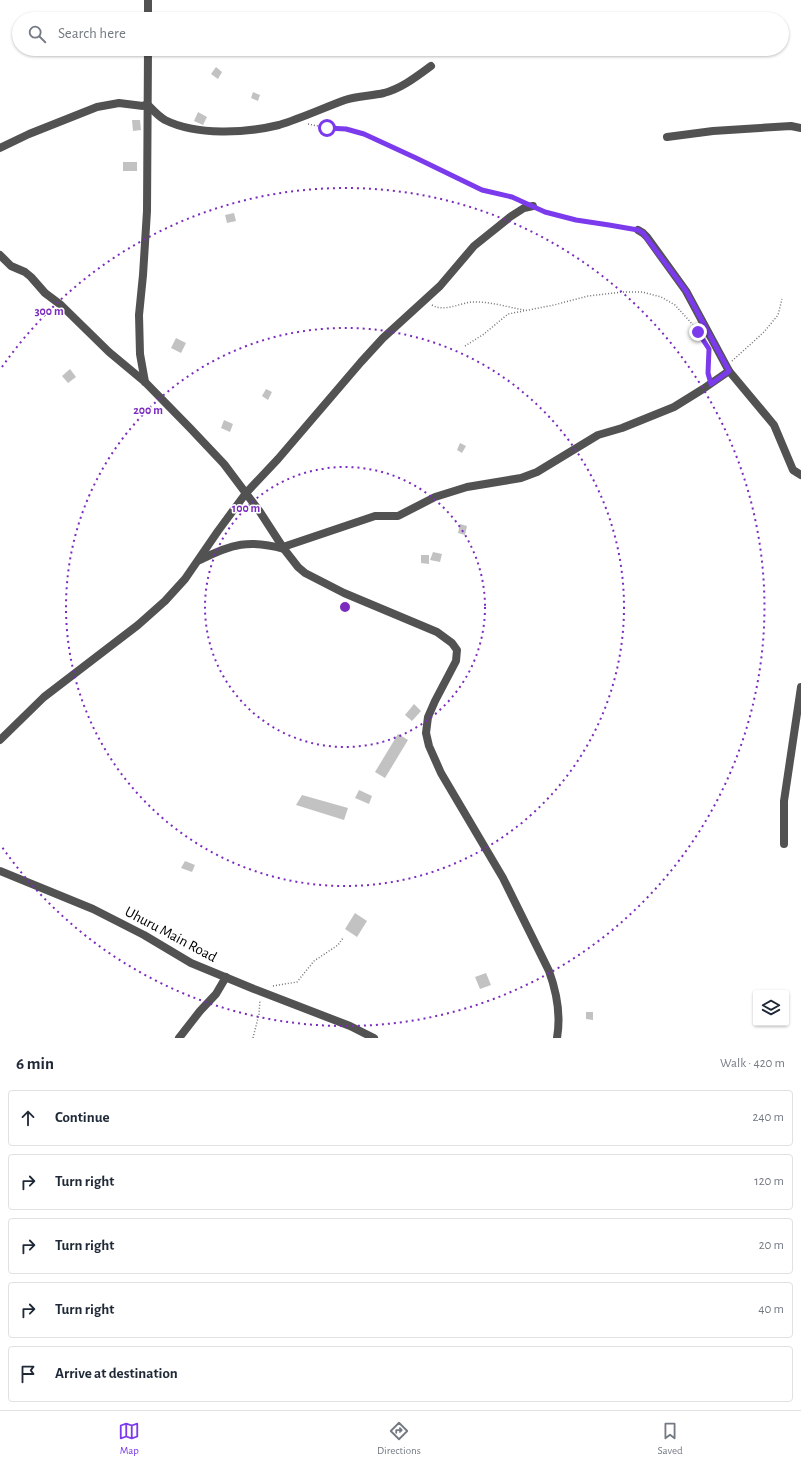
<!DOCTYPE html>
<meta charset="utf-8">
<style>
:root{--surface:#fff;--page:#f6f6f7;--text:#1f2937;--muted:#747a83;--line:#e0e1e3;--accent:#7c3aed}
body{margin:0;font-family:"Alegreya Sans",sans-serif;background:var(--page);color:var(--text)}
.controls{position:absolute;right:12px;bottom:12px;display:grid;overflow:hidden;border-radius:4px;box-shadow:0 1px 3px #0004}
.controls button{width:36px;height:36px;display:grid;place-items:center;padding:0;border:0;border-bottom:1px solid var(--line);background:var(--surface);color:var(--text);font:20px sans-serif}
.stop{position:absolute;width:12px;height:12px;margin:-9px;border:3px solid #7c3aed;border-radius:50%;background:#fff}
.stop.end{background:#7c3aed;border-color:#fff;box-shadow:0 1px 4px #0008}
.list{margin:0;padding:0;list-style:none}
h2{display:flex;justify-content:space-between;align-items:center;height:52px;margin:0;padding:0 16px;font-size:17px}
h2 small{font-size:13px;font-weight:400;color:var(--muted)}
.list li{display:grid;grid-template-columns:26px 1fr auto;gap:12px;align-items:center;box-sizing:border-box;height:56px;margin:0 8px 8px;padding:0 8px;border:1px solid var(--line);border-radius:4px}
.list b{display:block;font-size:15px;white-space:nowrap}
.list em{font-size:13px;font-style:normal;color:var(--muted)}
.icon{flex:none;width:22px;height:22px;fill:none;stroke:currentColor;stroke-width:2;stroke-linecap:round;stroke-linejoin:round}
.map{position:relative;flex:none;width:801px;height:1038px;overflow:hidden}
.search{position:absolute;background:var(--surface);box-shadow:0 1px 3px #0004;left:12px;right:12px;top:12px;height:44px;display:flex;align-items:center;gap:10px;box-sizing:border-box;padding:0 14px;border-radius:22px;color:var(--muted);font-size:15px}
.sheet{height:372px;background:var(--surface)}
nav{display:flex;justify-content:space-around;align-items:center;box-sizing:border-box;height:56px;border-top:1px solid var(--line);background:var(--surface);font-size:11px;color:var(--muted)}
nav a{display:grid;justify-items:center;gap:2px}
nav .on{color:var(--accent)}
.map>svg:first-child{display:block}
</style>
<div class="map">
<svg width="801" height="1038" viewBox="0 0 801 1038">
<rect width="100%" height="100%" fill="#fff"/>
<g fill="#c2c2c2">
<path d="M216,67l6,5 -4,7 -7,-5z"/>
<path d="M253,92l7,3 -2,6 -7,-3z"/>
<path d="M198,112l9,5 -4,8 -9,-4z"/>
<path d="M132,120h8l1,10 -8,1z"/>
<rect x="123" y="162" width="14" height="9"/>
<path d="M234,213l2,8 -9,2 -2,-8z"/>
<path d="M176,338l10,5 -5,10 -10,-5z"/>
<path d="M70,369l6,8 -8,6 -6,-7z"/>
<path d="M266,389l6,3 -4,8 -6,-4z"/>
<path d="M224,420l9,4 -3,8 -9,-4z"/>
<path d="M460,443l6,3 -4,7 -5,-3z"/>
<path d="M460,524l7,2 -2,9 -7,-2z"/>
<path d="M433,552l9,2 -2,8 -10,-2z"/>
<path d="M421,555h8v9l-8,-1z"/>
<path d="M414,704l7,7 -9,10 -7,-6z"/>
<path d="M398,734l10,6 -23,38 -10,-6z"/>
<path d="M359,790l13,6 -3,8 -14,-6z"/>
<path d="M302,795l46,13 -4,12 -48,-15z"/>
<path d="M185,861l10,4 -3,7 -11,-4z"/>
<path d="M355,913l12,8 -10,16 -12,-8z"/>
<path d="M486,973l5,12 -11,4 -5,-12z"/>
<path d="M586,1012h7v8l-7,-1z"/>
</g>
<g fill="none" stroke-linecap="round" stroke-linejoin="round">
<g stroke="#747474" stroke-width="1.5" stroke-dasharray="1 2" stroke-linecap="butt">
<path d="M308,124l19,4 19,1 18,5 52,23 66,33 14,4 16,3 9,3"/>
<path d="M540,210c16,8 35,9 52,12 13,2 25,4 38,7"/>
<path d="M432,305c12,7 26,-1 39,-3 18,-1 36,5 53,8"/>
<path d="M465,346l19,-12 24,-20 46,-9 34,-9 35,-4h19l19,5 14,8 19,21"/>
<path d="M709,352v22"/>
<path d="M732,361l32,-29 14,-17 4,-16"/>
<path d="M273,986l24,-4 17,-21 24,-16 5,-7"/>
<path d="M253,1038l6,-24 1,-14"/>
</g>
<g stroke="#525252" stroke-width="8">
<path d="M148,19v-19"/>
<path d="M147,104c6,6 11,12 18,16 32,16 81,13 114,5 23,-7 44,-17 66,-25 12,-4 26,-4 39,-7 18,-5 32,-16 47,-27"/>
<path d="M667,137l46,-6 78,-5 10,2"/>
<path d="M0,148l29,-14 68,-27 22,-4 24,3 4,-2"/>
<path d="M0,255l11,11 14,6 6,5 14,16 16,12 48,47 36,30 45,46 34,36 36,48 24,37 14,18 7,6 39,20 93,39 15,11 5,7 -1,11 -21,40 -7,16 -2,16 3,13 12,27 62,105 46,93c8,22 12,44 8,67"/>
<path d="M729,371l45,54 19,45 8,5"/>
<path d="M145,382l-5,-28 -1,-39 4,-40 4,-64 1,-162"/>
<path d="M283,547l92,-31h23l37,-19 32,-10 54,-9 16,-6 61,-37 24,-7 52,-21 29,-18 26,-18 -43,-80 -39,-54 -4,-4 -5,-3"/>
<path d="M200,560c31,-16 50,-21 84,-11"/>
<path d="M0,740l44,-43 94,-72 27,-24 20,-22 33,-48 28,-38 32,-34 83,-97 22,-24 57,-52 34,-40 36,-29 14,-9 9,-2"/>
<path d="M784,844v-43l17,-114"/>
<path d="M0,871l93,38 51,26 47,28 63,26 96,37 24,12"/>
<path d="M179,1038l21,-27 16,-17 10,-17"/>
</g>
</g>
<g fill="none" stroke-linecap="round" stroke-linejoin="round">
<path stroke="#7c3aed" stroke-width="5" d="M327,128l19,1 18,5 52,24 66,32 30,7 33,15 31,8 33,5 29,5 5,3 43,58 43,80 -18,13 -3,-11 1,-24 -11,-17"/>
</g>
<g fill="none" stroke="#7b2cbf" stroke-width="2" stroke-dasharray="2 4">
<circle cx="345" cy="607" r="140"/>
<circle cx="345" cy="607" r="279"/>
<path d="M2 367A419 419 0 1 1 2 847"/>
</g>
<g text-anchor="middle" stroke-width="3" stroke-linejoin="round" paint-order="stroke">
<g font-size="15" fill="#000" stroke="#fff">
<text transform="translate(171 934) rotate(28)" y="5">Uhuru Main Road</text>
</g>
</g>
<circle cx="345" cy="607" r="6" fill="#7b2cbf" stroke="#fff" stroke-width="2"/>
<g font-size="12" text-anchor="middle" font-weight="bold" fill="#7b2cbf" stroke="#fff" stroke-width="3" stroke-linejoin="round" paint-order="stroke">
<text x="49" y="315">300 m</text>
<text x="148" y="414">200 m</text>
<text x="246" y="512">100 m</text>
</g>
</svg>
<div class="controls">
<button><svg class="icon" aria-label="layers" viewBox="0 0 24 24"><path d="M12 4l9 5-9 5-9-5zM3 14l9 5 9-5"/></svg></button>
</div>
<div class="stop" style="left:327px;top:128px"></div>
<div class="stop end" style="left:698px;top:332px"></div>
<div class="search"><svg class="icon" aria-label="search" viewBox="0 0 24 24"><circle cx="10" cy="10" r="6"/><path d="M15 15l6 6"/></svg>Search here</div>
</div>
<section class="sheet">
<h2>6 min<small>Walk · 420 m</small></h2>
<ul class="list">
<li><svg class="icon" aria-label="ahead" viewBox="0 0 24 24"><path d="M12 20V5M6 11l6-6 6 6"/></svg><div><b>Continue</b></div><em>240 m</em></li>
<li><svg class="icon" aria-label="right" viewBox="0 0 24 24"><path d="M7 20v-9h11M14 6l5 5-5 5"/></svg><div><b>Turn right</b></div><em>120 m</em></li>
<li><svg class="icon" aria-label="right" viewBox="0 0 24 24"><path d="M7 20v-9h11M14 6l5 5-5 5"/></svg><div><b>Turn right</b></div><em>20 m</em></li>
<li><svg class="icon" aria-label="right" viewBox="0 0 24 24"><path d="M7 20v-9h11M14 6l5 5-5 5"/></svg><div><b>Turn right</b></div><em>40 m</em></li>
<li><svg class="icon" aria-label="arrive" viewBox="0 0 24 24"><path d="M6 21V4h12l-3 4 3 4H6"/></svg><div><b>Arrive at destination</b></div></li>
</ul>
</section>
<nav>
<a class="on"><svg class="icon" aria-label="map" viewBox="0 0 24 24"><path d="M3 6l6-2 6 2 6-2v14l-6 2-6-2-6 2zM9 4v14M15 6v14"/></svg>Map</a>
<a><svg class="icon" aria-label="directions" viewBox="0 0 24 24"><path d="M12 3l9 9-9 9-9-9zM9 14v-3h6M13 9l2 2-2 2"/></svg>Directions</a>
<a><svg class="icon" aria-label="saved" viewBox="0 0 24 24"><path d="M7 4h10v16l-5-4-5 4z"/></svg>Saved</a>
</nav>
